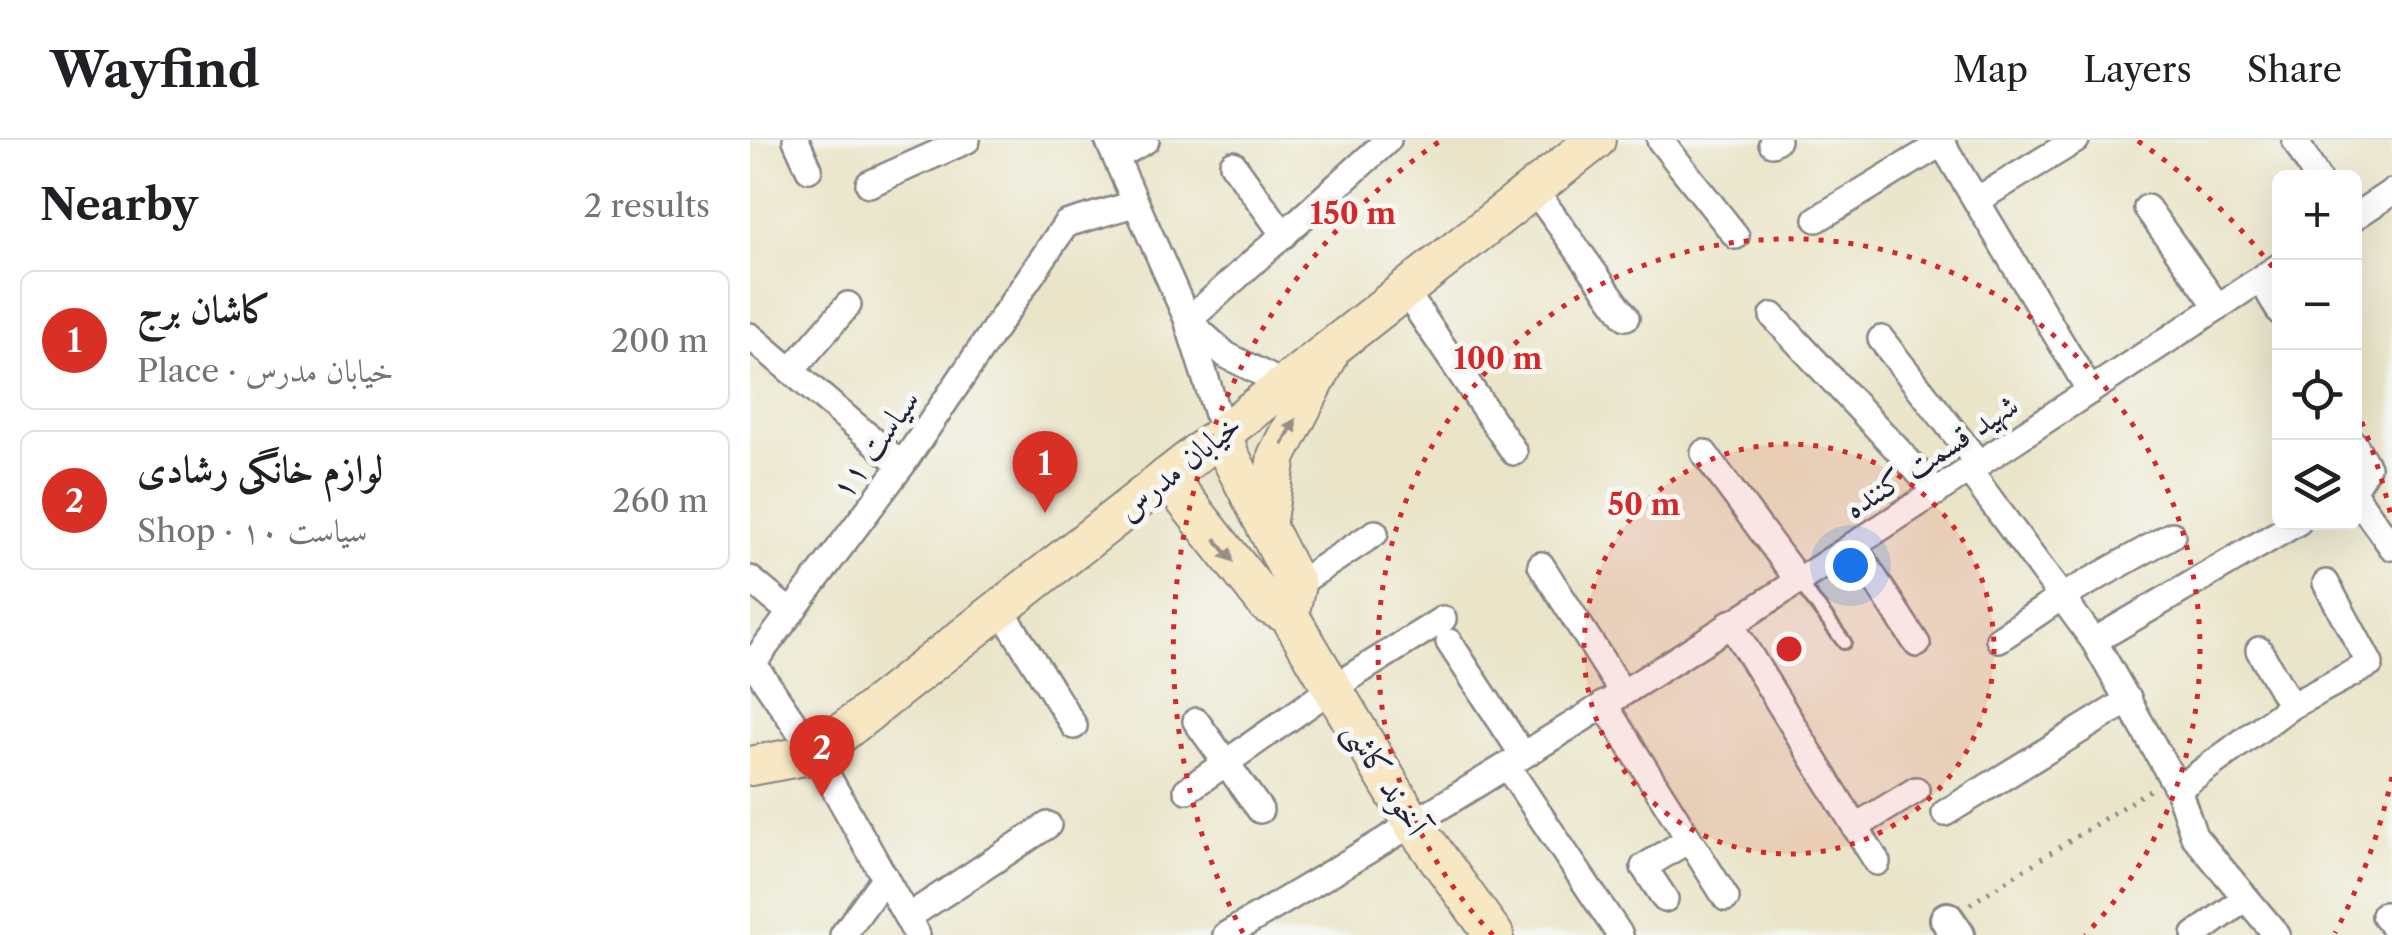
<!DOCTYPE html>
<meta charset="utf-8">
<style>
:root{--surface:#fff;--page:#f6f6f6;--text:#202124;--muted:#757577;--line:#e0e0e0;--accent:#d93025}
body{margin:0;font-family:"Libre Caslon Text",Amiri,serif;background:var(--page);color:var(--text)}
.controls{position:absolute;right:30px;top:30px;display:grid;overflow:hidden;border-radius:15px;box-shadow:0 10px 40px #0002}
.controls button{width:90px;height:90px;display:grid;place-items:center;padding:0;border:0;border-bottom:2px solid var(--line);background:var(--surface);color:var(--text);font:50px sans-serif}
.you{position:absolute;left:1100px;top:425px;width:35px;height:35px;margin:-25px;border:8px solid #fff;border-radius:50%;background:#1a73e8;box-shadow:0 0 0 15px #1a73e833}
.badge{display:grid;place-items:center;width:65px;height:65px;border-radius:50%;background:var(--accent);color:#fff;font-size:32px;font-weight:700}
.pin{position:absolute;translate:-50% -82px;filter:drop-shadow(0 2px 5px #0008)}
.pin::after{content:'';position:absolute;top:52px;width:35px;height:30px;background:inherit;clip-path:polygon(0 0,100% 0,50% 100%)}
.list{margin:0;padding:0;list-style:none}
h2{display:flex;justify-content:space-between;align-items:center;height:130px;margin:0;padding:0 40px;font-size:42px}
h2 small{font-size:32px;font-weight:400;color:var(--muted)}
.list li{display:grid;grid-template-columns:65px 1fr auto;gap:30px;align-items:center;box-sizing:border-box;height:140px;margin:0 20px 20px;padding:0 20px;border:2px solid var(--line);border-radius:15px}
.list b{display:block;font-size:38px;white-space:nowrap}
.list p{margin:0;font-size:32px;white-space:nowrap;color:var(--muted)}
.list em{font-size:32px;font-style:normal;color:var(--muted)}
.icon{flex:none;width:55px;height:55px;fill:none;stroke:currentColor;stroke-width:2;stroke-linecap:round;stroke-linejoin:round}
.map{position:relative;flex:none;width:1642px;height:795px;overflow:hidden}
header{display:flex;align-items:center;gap:60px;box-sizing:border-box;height:140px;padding:0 50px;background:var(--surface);border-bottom:2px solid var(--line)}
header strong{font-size:48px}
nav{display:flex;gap:55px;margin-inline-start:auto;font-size:35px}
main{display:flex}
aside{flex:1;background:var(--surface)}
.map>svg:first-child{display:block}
</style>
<header>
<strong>Wayfind</strong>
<nav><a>Map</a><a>Layers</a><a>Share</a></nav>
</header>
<main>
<aside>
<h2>Nearby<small>2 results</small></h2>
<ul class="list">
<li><span class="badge">1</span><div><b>کاشان برج</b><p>Place · خیابان مدرس</p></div><em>200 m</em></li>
<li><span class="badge">2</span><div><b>لوازم خانگی رشادی</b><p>Shop · سیاست ۱۰</p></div><em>260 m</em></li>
</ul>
</aside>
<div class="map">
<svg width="1642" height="795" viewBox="0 0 1642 795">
<rect width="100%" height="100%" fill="#f6f6f2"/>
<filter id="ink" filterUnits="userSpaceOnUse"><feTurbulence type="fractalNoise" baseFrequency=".01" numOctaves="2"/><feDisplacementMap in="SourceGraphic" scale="20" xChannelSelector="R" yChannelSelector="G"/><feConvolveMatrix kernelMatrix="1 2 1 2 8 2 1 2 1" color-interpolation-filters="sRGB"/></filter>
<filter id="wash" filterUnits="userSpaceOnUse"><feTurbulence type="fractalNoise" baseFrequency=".0048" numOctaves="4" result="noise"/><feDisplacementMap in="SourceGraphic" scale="40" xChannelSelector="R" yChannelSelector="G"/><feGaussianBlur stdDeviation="2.25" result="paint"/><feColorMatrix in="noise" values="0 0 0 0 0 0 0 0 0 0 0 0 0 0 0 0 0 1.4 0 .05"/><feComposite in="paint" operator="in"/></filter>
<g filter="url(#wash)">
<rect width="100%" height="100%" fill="#eae5c9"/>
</g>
<g filter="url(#ink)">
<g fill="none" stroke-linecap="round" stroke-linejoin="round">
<defs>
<path id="service" d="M1048,440l46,62"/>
<g id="minor">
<path d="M46,0l13,29"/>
<path d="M358,0l80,181 38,34 57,29"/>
<path d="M910,0l76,96"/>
<path d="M1190,0l150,251"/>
<path d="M1545,0l22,38"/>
<path d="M1022,3l5,-3"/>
<path d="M366,17l30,-17"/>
<path d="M483,24l51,71"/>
<path d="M119,44l98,-44"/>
<path d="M783,48l93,129"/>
<path d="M1227,60l99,-60"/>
<path d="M1397,68l71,99"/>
<path d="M1604,77l38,-25"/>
<path d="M1067,79l125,-76"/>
<path d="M1511,139l19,33"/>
<path d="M653,148l111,164"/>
<path d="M1023,176l164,176"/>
<path d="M438,181l200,-181"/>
<path d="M439,186l34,107"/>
<path d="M0,196l152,129"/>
<path d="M1131,199l98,125"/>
<path d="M41,231l57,-66"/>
<path d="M1604,304l13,23 -13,21"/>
<path d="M954,313l94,127"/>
<path d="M1220,332l124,169 84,148 16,47 83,99"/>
<path d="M1604,354l38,53"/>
<path d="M1103,405l64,99"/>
<path d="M791,425l81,127"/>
<path d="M0,439l41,34"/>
<path d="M546,445l79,-52"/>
<path d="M252,471l72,115"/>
<path d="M980,483l147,239"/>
<path d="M1249,499l61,-41 112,-63"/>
<path d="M1344,501l204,-119"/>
<path d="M699,502l74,113"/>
<path d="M1509,510l32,56"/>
<path d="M3,523l149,-198 164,-241 68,-20"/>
<path d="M3,523l62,91 102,181"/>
<path d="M854,564l122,194"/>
<path d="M446,581l64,89"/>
<path d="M757,626l113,169"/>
<path d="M1428,649l113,-83 79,-42 -44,-81"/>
<path d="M437,650l144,-101 112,-70"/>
<path d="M1195,673l184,-113"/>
<path d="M1105,687l61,-37"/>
<path d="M915,759l-21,-32 44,-27"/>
<path d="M1634,775l8,10"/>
<path d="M158,777l140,-92"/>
<path d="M93,795l42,-58"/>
<path d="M476,795c359,-210 706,-440 1054,-669"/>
<path d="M1445,795l51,-37"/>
</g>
<path id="tertiary" d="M1197,779l11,16"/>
<g id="secondary">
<path d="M473,293l6,21 67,131 -7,30"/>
<path d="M417,337l100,127 22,11 125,210 80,110"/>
<path d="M516,386l11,-70 51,-99"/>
<path d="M0,626l65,-12 781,-614"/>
</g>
</defs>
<use href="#service" stroke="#868482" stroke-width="18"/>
<use href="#minor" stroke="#868482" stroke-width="30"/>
<use href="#tertiary" stroke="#868482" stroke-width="38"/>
<use href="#secondary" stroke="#868482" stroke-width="42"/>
<path stroke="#868482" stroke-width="5" stroke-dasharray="2.5 8" stroke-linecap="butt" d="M1220,764l181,-115"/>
<use href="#service" stroke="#fff" stroke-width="12"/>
<use href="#minor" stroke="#fff" stroke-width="25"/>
<use href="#tertiary" stroke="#fff" stroke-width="32"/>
<use href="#secondary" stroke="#f7e8c3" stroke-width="38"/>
</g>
<defs><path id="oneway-solid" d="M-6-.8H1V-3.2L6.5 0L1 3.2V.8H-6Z" transform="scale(2.5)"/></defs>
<g fill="#978f86">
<use href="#oneway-solid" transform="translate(539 292) rotate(-63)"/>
<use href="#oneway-solid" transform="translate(474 410) rotate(52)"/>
</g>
</g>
<circle cx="1039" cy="509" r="205" fill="#d62828" fill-opacity=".12"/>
<g fill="none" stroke="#d62828" stroke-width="5" stroke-dasharray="5 10">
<circle cx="1039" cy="509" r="205"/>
<path d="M743 795A411 411 0 1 1 1335 795"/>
<path d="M1642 637A616 616 0 0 1 1585 793M493 793A616 616 0 0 1 690 1M1388 1A616 616 0 0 1 1528 134M1606 268A616 616 0 0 1 1642 381"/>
</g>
<g text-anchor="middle" stroke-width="10" stroke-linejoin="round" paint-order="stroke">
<g font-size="32" fill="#22223b" stroke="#f6f6f2">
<text transform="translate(125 304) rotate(-54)" y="11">سیاست ۱۱</text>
<text transform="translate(1181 316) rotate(-33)" y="11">شهید قسمت کننده</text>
<text transform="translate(429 327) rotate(-39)" y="11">خیابان مدرس</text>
<text transform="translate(636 638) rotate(58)" y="11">آخوند کاشی</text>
</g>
</g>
<circle cx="1039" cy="509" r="15" fill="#d62828" stroke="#f6f6f2" stroke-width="5"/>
<g font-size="30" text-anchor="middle" font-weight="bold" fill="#d62828" stroke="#f6f6f2" stroke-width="10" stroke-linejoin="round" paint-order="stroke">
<text x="603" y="84">150 m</text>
<text x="748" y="229">100 m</text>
<text x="894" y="375">50 m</text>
</g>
</svg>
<div class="controls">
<button>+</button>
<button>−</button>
<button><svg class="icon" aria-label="locate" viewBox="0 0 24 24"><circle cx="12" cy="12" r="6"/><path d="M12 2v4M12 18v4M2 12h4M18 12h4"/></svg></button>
<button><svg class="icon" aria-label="layers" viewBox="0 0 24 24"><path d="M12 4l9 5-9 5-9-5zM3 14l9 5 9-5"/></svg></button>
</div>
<div class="you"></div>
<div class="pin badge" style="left:295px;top:373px">1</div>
<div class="pin badge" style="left:72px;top:657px">2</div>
</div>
</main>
